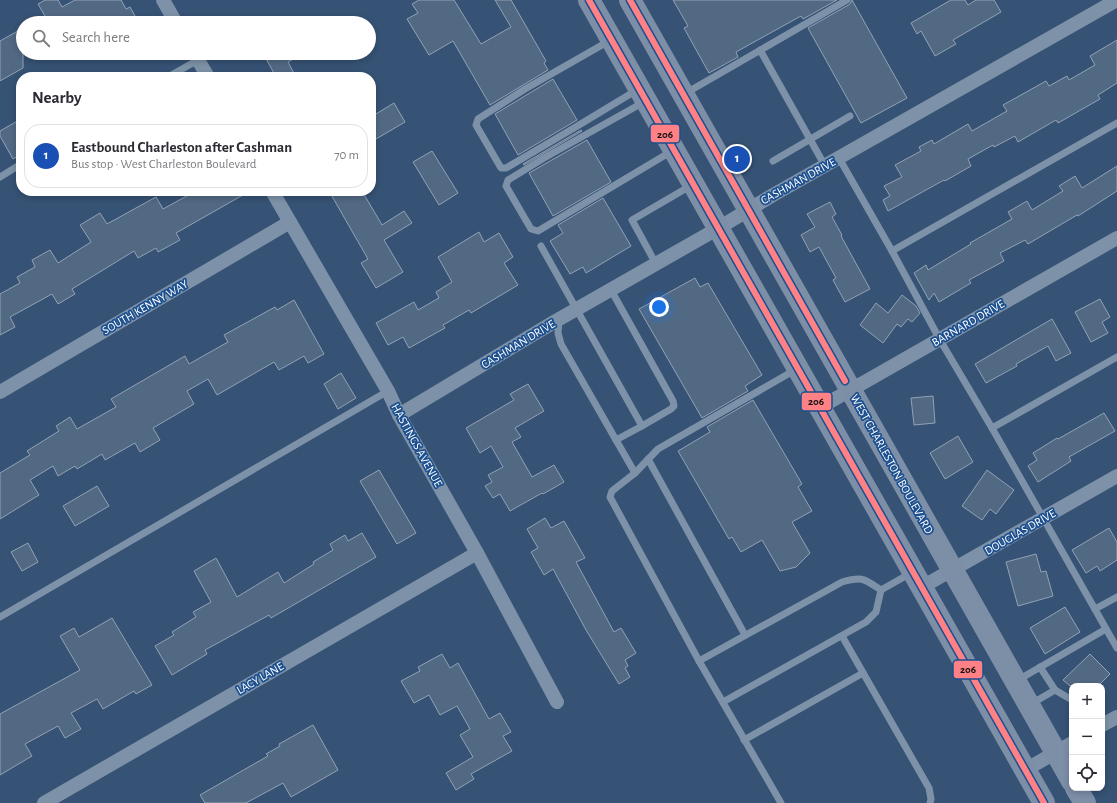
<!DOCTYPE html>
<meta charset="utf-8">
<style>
:root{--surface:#fff;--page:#f2f2f3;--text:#2b2b33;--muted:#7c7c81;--line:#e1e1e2;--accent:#6b6f79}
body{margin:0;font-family:"Alegreya Sans",sans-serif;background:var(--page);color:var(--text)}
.controls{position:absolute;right:12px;bottom:12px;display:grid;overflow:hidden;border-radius:8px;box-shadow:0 2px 6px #0003}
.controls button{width:36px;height:36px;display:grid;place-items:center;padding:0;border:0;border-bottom:1px solid var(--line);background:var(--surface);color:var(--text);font:20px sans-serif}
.you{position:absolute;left:659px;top:307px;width:14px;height:14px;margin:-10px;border:3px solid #fff;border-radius:50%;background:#1a73e8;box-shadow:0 0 0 6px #1a73e833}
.badge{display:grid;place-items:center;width:26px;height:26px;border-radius:50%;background:var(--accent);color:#fff;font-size:13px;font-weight:700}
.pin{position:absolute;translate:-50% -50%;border:2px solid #fff;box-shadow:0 1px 4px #0006}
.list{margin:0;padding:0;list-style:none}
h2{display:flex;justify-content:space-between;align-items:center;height:52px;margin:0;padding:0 16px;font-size:17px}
h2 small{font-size:13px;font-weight:400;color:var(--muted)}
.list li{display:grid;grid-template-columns:26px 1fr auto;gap:12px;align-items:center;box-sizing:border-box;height:64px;margin:0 8px 8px;padding:0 8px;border:1px solid var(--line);border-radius:16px}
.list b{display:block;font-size:15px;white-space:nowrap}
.list p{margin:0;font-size:13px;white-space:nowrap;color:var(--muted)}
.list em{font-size:13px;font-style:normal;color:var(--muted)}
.icon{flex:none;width:22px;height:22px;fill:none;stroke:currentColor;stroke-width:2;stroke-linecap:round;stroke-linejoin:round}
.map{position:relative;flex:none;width:1117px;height:803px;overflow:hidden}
.search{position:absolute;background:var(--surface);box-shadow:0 2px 6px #0003;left:16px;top:16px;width:360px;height:44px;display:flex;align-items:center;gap:10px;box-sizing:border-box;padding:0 14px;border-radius:22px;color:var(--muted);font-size:15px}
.panel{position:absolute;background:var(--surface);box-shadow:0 2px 6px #0003;left:16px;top:72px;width:360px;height:124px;border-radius:16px}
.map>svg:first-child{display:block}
</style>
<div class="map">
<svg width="1117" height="803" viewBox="0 0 1117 803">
<rect width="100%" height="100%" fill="#365274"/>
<g fill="#526984" stroke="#92a2b6">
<path d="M45,0h13l4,7 13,-7h46l5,9 4,-2 9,16h-35l-4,-6 -9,6h-42l-11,-19z"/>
<path d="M419,0h35l27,44 30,-17 -16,-27h16l35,61 -2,2 4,7 -58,35 -37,-64 -24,14 -22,-36 11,-6 -6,-9z"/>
<path d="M673,0h164l-34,19 -2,-3 -65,36 2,5 -29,16 -25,-45 4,-2z"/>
<path d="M852,0l55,98 -46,25 -53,-95 42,-24z"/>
<path d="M951,0h14l3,5 8,-5h18l7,12 -48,28 3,4 -21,12 -14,-25 -4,3 -6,-11z"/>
<path d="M23,28v40l-23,13v-40z"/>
<path d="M1117,40v43l-19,12 2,4 -42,24 -2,-3 -38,22 -3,-6 -21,11 -1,-2 -25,14 3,7 -26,15 -1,-1 -56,31 -5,-11 7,-4 -6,-10 18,-9 -7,-12 26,-14 -2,-4 13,-7 2,4 34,-20 4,7 35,-20 -4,-6 43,-24 3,5 18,-10 2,4 26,-15 -5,-9z"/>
<path d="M263,53h41l-16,9 8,15h-20z"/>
<path d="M553,79l24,41 -59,35 -23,-41z"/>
<path d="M394,103l11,19 -29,17 -5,-8v-14z"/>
<path d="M21,119v35l-8,5 -13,-23v-5z"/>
<path d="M581,130l1,1 -58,34 -1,-1z"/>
<path d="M587,140l24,42 -58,34 -24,-43z"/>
<path d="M432,151l26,42 -19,12 -26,-43z"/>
<path d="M1117,166v25l-39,25 -1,-1 -49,29 -3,-4 -25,13 4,8 -35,19 2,3 -32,19 -5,-9 -5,7 -15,-27 12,-8 2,5 43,-26 -1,-1 42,-24 -4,-7 19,-11 5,9 31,-19 -4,-5 16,-10 7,12z"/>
<path d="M196,191h54l-74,42 4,7 -22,12 -2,-4 -18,10 -4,-7 -62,38 3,5 -17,10 -6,-10 -42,23 5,10 -15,8v-41l20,-11 -3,-6 18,-10 -3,-7 18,-10 8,13 33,-21 -11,-17 20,-12 7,11 49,-27 7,12z"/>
<path d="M329,191h33l20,34 22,-14 8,12 -28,17 19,32 -27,16 -15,-25 7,-4z"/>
<path d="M603,198l28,48 -45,27 -3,-6 -13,7 -20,-33 13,-8 -5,-8z"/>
<path d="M830,202l6,12 -4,3 10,18 -1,1 29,53 -25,13 -12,-22 3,-2 -17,-31 -9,5 -9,-17 14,-8 -8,-13z"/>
<path d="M479,232l5,10 15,-9 14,24 -9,6 14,22 -47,28 -2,-3 -26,15 2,3 -36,20 -6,-11 -15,8 -12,-22 38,-21 4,8 21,-12 -3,-6 16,-10 -14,-25z"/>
<path d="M695,278l5,9 8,-4 54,92 -17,11 3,5 -46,27 -63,-109z"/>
<path d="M902,295l14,11 4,7 -8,9 -4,-3 -7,8 -4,-3 -14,19 -23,-18 16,-22 12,10z"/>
<path d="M1100,299l10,18 -8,5 6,11 -17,9 -16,-30z"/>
<path d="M294,300l30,54 -16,9 -4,-7 -25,14 -5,-8 -57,33 -9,-16 -21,12 7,13 -41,24 7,12 -20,12 -5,-9 -30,17 -3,-6 -25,15 -2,-3 -17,10 -5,-10 -23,14 9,15 -39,24v-46l30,-18 -3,-4 32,-20 -3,-5 14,-9 7,12 39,-22 -5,-8 74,-43 4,8 39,-22 -4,-7 51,-28 2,3z"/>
<path d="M1052,319l19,34 -15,8 -8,-15 -32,18 1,2 -31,17 -11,-19z"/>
<path d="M341,373l15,25 -18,11 -14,-25z"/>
<path d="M528,384l16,27 -29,17 6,9 -9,5 20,35 22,-12 10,17 -21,12 -1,-1 -32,18 -10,-17 -7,4 -8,-12 7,-4 -4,-7 15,-8 -12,-21 -11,7 -14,-25 48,-28 -4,-6z"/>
<path d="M933,396l2,27 -21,2 -3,-27z"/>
<path d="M753,400l49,84 -4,3 14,24 -20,11 18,31 -14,14 -16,4 -18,-31 -21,12 -9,-15 -3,2 -51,-88 32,-19 -3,-5z"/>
<path d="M1104,413l11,18 -46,26 2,4 -33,21 -10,-16 9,-6 -4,-7 24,-15 1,1z"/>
<path d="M958,436l15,26 -28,17 -15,-26z"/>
<path d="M379,470l37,63 -19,11 -37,-63z"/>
<path d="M987,470l27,20 -18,24 -6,-5 -8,11 -20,-14z"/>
<path d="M97,486l12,20 -34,20 -12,-20z"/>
<path d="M545,518l6,10 13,-7 21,37 -9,4 38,70 7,-4 15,25 -11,7 3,6 -3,2 5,9 -11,7 -33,-54 -33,-61 -9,6 -13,-23 7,-4 -11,-19z"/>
<path d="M1109,528l8,14v18l-17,11 -3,-5 -11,7 -14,-23z"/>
<path d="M362,533l14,24 -105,61 -2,-3 -64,35 2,4 -35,21 -17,-29 19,-11 -2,-3 24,-15 -3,-5 18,-10 -17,-31 22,-13 21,39 41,-25 6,11 30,-19 -1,-2 20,-12 -3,-6 15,-9 3,6z"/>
<path d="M28,543l10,19 -16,9 -11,-19z"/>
<path d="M1036,554l5,18 5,-1 7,25 -35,10 -12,-44z"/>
<path d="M1065,607l15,25 -35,22 -15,-26z"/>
<path d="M112,618l40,67 -16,9 -2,-3 -31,18 -6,-10 -26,14 10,16 -16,9 -7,-12 -33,18 7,12 -32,19v-61l80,-44 -20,-34 14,-8 5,9z"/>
<path d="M442,654l8,14 8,-5 31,56 11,-6 11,19 -8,4 9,15 -41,23 3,5 -18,11 -10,-17 27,-16 -13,-22 10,-6 -13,-23 -17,9 -11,-20 -15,8 -13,-22 19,-10 -2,-4z"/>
<path d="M1090,654l20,20 -12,12h-28l-7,-6z"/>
<path d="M313,725l25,45 -47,27 -8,-14 -37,20h-41l-5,-8 68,-39 -2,-2 14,-8 -1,-2z"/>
</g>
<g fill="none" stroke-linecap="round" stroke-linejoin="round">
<g stroke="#7d92a8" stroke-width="7">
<path d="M609,41l-84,48 -47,30 -2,6 25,43h5l68,-40 63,-38"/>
<path d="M760,50l65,116"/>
<path d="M168,77l30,-17"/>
<path d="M686,93l161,-93"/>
<path d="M644,102l-100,56 -36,22 -2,6 25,43 7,2 134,-80"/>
<path d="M839,158l53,93 48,89 52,88 125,220"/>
<path d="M773,161l77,-45"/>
<path d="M0,177l21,-13"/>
<path d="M541,246l101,180 29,-17 3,-3 -1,-5 -62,-111"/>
<path d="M892,251l225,-128"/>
<path d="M656,264l-24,-44 60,-35"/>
<path d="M559,320l-1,13 3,11 55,96"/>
<path d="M642,426l-26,14 19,33 -23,18 -2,6 89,164 82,142"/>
<path d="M992,428l125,-71"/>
<path d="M648,459l97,176"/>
<path d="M635,473l23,-24 137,-79"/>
<path d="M1095,609l22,-12"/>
<path d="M0,617l388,-226"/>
<path d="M842,636l87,152 2,11 -1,4"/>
<path d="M699,661l143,-79c21,-6 22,-3 39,8"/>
<path d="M1040,667l15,23"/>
<path d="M1018,680l88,-51"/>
<path d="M723,702l143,-80 10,-10 5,-22 30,-17"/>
<path d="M1031,704l24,-14 17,10"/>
<path d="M744,740l119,-67"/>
</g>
<g stroke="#7d92a8" stroke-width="14">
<path d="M163,0l13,23"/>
<path d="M194,53l14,24"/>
<path d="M272,191l116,200 11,24 78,138 80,149"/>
<path d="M0,392l290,-170"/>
<path d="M819,408l298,-170"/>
<path d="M399,415l155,-93 163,-93 56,-34 344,-195"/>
<path d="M922,587l195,-111"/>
<path d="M1102,725l15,-8"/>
<path d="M1025,770l47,-27"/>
<path d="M44,803l433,-250"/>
</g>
<g stroke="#7d8ea7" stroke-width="22">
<path d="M589,0l455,803"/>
<path d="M630,0l442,781"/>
<path d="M1076,788l9,15"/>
</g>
<defs>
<g id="bus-1">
<path d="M589,0l455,803"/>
<path d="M630,0l215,381"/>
</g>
</defs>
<use href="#bus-1" stroke="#1b4f8f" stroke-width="9"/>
<use href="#bus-1" stroke="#ff8085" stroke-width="6"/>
</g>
<g text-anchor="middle" stroke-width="3.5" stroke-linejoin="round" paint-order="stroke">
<g font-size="12" fill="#fff" stroke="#1b4f8f">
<text transform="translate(798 181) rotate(-29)" y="4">CASHMAN DRIVE</text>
<text transform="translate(145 307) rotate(-30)" y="4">SOUTH KENNY WAY</text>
<text transform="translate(968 323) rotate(-30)" y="4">BARNARD DRIVE</text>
<text transform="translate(518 344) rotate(-31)" y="4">CASHMAN DRIVE</text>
<text transform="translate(417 445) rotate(61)" y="4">HASTINGS AVENUE</text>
<text transform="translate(892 464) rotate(61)" y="4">WEST CHARLESTON BOULEVARD</text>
<text transform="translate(1020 532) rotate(-30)" y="4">DOUGLAS DRIVE</text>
<text transform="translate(260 678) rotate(-30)" y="4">LACY LANE</text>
</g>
</g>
<g stroke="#1b4f8f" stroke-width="1.5">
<rect x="650" y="124" width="30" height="19" rx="4" fill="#ff8085"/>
<rect x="801" y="392" width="31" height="19" rx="4" fill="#ff8085"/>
<rect x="953" y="660" width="30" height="19" rx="4" fill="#ff8085"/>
</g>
<g font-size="11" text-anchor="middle" font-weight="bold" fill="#111">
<text x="665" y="138">206</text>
<text x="816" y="405">206</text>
<text x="968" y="673">206</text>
</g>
</svg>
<div class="controls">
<button>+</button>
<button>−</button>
<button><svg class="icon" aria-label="locate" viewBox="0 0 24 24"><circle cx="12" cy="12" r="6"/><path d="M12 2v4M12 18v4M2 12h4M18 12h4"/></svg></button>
</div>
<div class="you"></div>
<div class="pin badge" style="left:737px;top:159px;background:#1a4fb4">1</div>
<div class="search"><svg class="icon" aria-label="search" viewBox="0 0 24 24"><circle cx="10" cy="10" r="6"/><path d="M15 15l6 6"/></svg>Search here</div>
<section class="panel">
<h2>Nearby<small></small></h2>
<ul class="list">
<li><span class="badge" style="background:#1a4fb4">1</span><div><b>Eastbound Charleston after Cashman</b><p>Bus stop · West Charleston Boulevard</p></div><em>70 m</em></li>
</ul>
</section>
</div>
